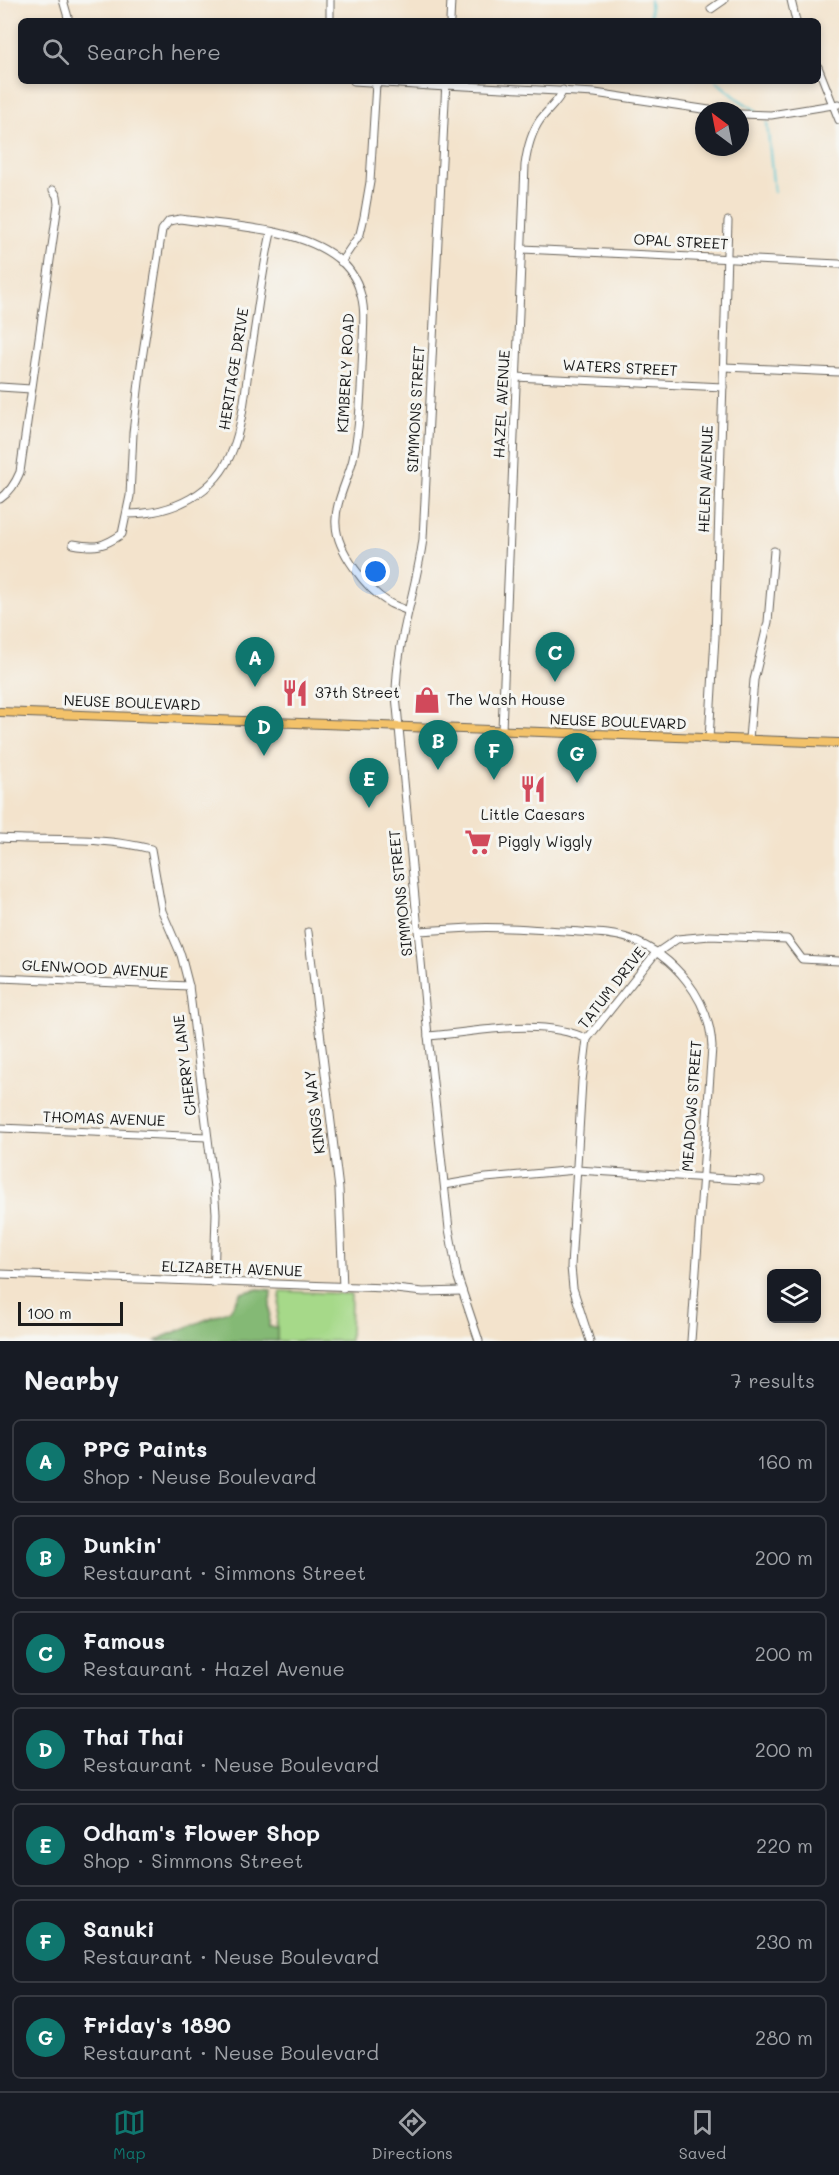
<!DOCTYPE html>
<meta charset="utf-8">
<style>
:root{--surface:#171b24;--page:#20242c;--text:#f1f3f6;--muted:#9ea1a6;--line:#363941;--accent:#0f766e}
body{margin:0;font-family:Mali,sans-serif;background:var(--page);color:var(--text)}
.controls{position:absolute;right:18px;bottom:18px;display:grid;overflow:hidden;border-radius:9px;box-shadow:0 3px 9px #0003}
.controls button{width:54px;height:54px;display:grid;place-items:center;padding:0;border:0;border-bottom:2px solid var(--line);background:var(--surface);color:var(--text);font:30px sans-serif}
.compass{position:absolute;left:695px;top:102px;width:54px;height:54px;border-radius:50%;background:var(--surface);box-shadow:0 3px 9px #0003;rotate:328deg}
.scale{position:absolute;left:18px;bottom:15px;width:105px;box-sizing:border-box;padding-left:6px;border:3px solid #1c1c1c;border-top:0;font-size:16px;line-height:21px;white-space:nowrap;color:#1c1c1c;-webkit-text-stroke:4px #f6f6f2;paint-order:stroke}
.you{position:absolute;left:376px;top:572px;width:21px;height:21px;margin:-15px;border:4px solid #fff;border-radius:50%;background:#1a73e8;box-shadow:0 0 0 9px #1a73e833}
.badge{display:grid;place-items:center;width:39px;height:39px;border-radius:50%;background:var(--accent);color:#fff;font-size:20px;font-weight:700}
.pin{position:absolute;translate:-50% -50px;filter:drop-shadow(0 2px 3px #0008)}
.pin::after{content:'';position:absolute;top:32px;width:21px;height:18px;background:inherit;clip-path:polygon(0 0,100% 0,50% 100%)}
.list{margin:0;padding:0;list-style:none}
h2{display:flex;justify-content:space-between;align-items:center;height:78px;margin:0;padding:0 24px;font-size:26px}
h2 small{font-size:20px;font-weight:400;color:var(--muted)}
.list li{display:grid;grid-template-columns:39px 1fr auto;gap:18px;align-items:center;box-sizing:border-box;height:84px;margin:0 12px 12px;padding:0 12px;border:2px solid var(--line);border-radius:9px}
.list b{display:block;font-size:22px;white-space:nowrap}
.list p{margin:0;font-size:20px;white-space:nowrap;color:var(--muted)}
.list em{font-size:20px;font-style:normal;color:var(--muted)}
.icon{flex:none;width:33px;height:33px;fill:none;stroke:currentColor;stroke-width:2;stroke-linecap:round;stroke-linejoin:round}
.map{position:relative;flex:none;width:839px;height:1341px;overflow:hidden}
.search{position:absolute;background:var(--surface);box-shadow:0 3px 9px #0003;left:18px;right:18px;top:18px;height:66px;display:flex;align-items:center;gap:15px;box-sizing:border-box;padding:0 21px;border-radius:9px;color:var(--muted);font-size:22px}
.sheet{height:750px;background:var(--surface)}
nav{display:flex;justify-content:space-around;align-items:center;box-sizing:border-box;height:84px;border-top:2px solid var(--line);background:var(--surface);font-size:16px;color:var(--muted)}
nav a{display:grid;justify-items:center;gap:3px}
nav .on{color:var(--accent)}
.map>svg:first-child{display:block}
</style>
<div class="map">
<svg width="839" height="1341" viewBox="0 0 839 1341">
<rect width="100%" height="100%" fill="#f6f6f2"/>
<filter id="ink" filterUnits="userSpaceOnUse"><feTurbulence type="fractalNoise" baseFrequency=".0167" numOctaves="2"/><feDisplacementMap in="SourceGraphic" scale="12" xChannelSelector="R" yChannelSelector="G"/><feConvolveMatrix kernelMatrix="1 2 1 2 8 2 1 2 1" color-interpolation-filters="sRGB"/></filter>
<filter id="wash" filterUnits="userSpaceOnUse"><feTurbulence type="fractalNoise" baseFrequency=".008" numOctaves="4" result="noise"/><feDisplacementMap in="SourceGraphic" scale="24" xChannelSelector="R" yChannelSelector="G"/><feGaussianBlur stdDeviation="1.35" result="paint"/><feColorMatrix in="noise" values="0 0 0 0 0 0 0 0 0 0 0 0 0 0 0 0 0 1.4 0 .05"/><feComposite in="paint" operator="in"/></filter>
<g filter="url(#wash)">
<rect width="100%" height="100%" fill="#f3e3cc"/>
<path fill="#a6d989" stroke="#617a52" stroke-width="1.5" d="M281,1291l70,3 -1,47h-76z"/>
<path fill="#84b975" stroke="#506a48" stroke-width="1.5" d="M258,1289l13,1 -2,37h8v14h-120l6,-4 67,-27 11,-17z"/>
<g fill="none" stroke-linecap="round" stroke-linejoin="round">
<g stroke="#5bc7d4" stroke-width="2">
<path d="M650,0l1,21"/>
<path d="M716,81l22,18 19,12"/>
<path d="M767,122l7,70"/>
</g>
</g>
</g>
<g filter="url(#ink)">
<g fill="none" stroke-linecap="round" stroke-linejoin="round">
<defs>
<g id="minor">
<path d="M63,0l6,21"/>
<path d="M791,0l5,21"/>
<path d="M711,9l13,-9"/>
<path d="M330,21v-21"/>
<path d="M450,21l1,-21"/>
<path d="M818,67l21,53"/>
<path d="M354,81l92,6"/>
<path d="M446,81l-23,458c-7,53 -27,103 -27,157l32,340 21,193 9,49 21,63"/>
<path d="M446,85l149,8 121,18"/>
<path d="M740,114l31,1 68,-11"/>
<path d="M522,249l317,15"/>
<path d="M341,262l19,-28 4,-17 6,-35 6,-99"/>
<path d="M724,367l115,5"/>
<path d="M515,377l208,10"/>
<path d="M0,387l31,2"/>
<path d="M0,499c10,-7 15,-15 20,-27l38,-268 -1,-8 -4,-6"/>
<path d="M127,514c45,0 89,-20 106,-65 10,-27 12,-57 16,-85 8,-44 12,-88 22,-131"/>
<path d="M73,544c23,4 30,3 49,-10l8,-38 3,-63 8,-68 21,-135 7,-9 11,-2c49,7 118,8 157,39 11,8 20,21 23,34 6,17 3,36 3,54 -2,38 -2,76 -10,113 -5,21 -19,45 -17,66 1,25 30,64 52,77 6,4 14,6 20,9"/>
<path d="M502,730l23,-565c2,-15 6,-32 15,-45 8,-11 18,-17 23,-30"/>
<path d="M709,739l6,-102 13,-416"/>
<path d="M749,739l5,-59 14,-58 6,-71"/>
<path d="M0,838c50,3 102,-2 151,11l11,62 19,44 8,31 25,201 2,26 -2,70"/>
<path d="M419,931c17,-1 34,-2 51,-3 31,-2 65,2 96,3 21,2 44,1 64,8 44,16 80,60 82,108l-21,294"/>
<path d="M308,932l31,257 4,99"/>
<path d="M0,978l189,8"/>
<path d="M428,1036c50,-4 113,-19 159,3"/>
<path d="M0,1128l207,9"/>
<path d="M445,1185l41,-7 90,-8 185,11"/>
<path d="M0,1274l386,14 37,4 39,-1"/>
<path d="M590,1341l-17,-53 -2,-21 11,-186 5,-42 68,-85 22,-15 33,-3 77,3 15,20 37,2"/>
</g>
<path id="major" d="M0,712l839,31"/>
</defs>
<use href="#minor" stroke="#67625a" stroke-width="9"/>
<use href="#major" stroke="#67625a" stroke-width="10"/>
<use href="#minor" stroke="#fff" stroke-width="7"/>
<use href="#major" stroke="#f3c26a" stroke-width="8"/>
</g>
</g>
<defs>
<symbol id="restaurant-bare" viewBox="-9 -9 18 18"><path d="M-5-6h1v4h1v-4h1v4h1v-4h1v5L-1.5 .5V6h-2V.5L-5-1ZM5-6V6H3V1.5H1.5Q1.5-4 5-6Z" fill="#d1495b" stroke="#f6f6f2" stroke-width="2.5" paint-order="stroke"/></symbol>
<symbol id="shop-bare" viewBox="-9 -9 18 18"><path d="M-5-2.5h2.3a2.7 3.5 0 0 1 5.4 0H5L5.5 6h-11ZM-1.5-2.5h3a1.5 2.3 0 0 0-3 0Z" fill="#d1495b" stroke="#f6f6f2" stroke-width="2.5" paint-order="stroke"/></symbol>
<symbol id="supermarket-bare" viewBox="-9 -9 18 18"><path d="M-6-5.5h2.5l.6 2H6L4.5 2H-2.5L-4.4-4H-6ZM-1.5 3.2a1.3 1.3 0 1 0 .1 0ZM3 3.2a1.3 1.3 0 1 0 .1 0Z" fill="#d1495b" stroke="#f6f6f2" stroke-width="2.5" paint-order="stroke"/></symbol>
</defs>
<g fill-rule="evenodd">
<use href="#restaurant-bare" x="276" y="674" width="38" height="38"/>
<use href="#shop-bare" x="408" y="681" width="38" height="38"/>
<use href="#restaurant-bare" x="514" y="770" width="38" height="38"/>
<use href="#supermarket-bare" x="459" y="823" width="38" height="38"/>
</g>
<g text-anchor="middle" stroke-width="6" stroke-linejoin="round" paint-order="stroke">
<g font-size="15" fill="#1c1c1c" stroke="#f6f6f2">
<text transform="translate(681 242) rotate(3)" y="5">OPAL STREET</text>
<text transform="translate(620 368) rotate(3)" y="5">WATERS STREET</text>
<text transform="translate(234 369) rotate(-81)" y="5">HERITAGE DRIVE</text>
<text transform="translate(346 373) rotate(-87)" y="5">KIMBERLY ROAD</text>
<text transform="translate(502 404) rotate(-87)" y="5">HAZEL AVENUE</text>
<text transform="translate(416 409) rotate(-87)" y="5">SIMMONS STREET</text>
<text transform="translate(706 479) rotate(-88)" y="5">HELEN AVENUE</text>
<text transform="translate(132 703) rotate(2)" y="5">NEUSE BOULEVARD</text>
<text transform="translate(618 722) rotate(2)" y="5">NEUSE BOULEVARD</text>
<text transform="translate(401 893) rotate(-96)" y="5">SIMMONS STREET</text>
<text transform="translate(95 969) rotate(3)" y="5">GLENWOOD AVENUE</text>
<text transform="translate(612 988) rotate(-52)" y="5">TATUM DRIVE</text>
<text transform="translate(185 1065) rotate(-97)" y="5">CHERRY LANE</text>
<text transform="translate(692 1106) rotate(-86)" y="5">MEADOWS STREET</text>
<text transform="translate(315 1112) rotate(-97)" y="5">KINGS WAY</text>
<text transform="translate(104 1119) rotate(2)" y="5">THOMAS AVENUE</text>
<text transform="translate(232 1269) rotate(2)" y="5">ELIZABETH AVENUE</text>
</g>
<g font-size="15" fill="#1c1c1c" stroke="#f6f6f2" text-anchor="start">
<text x="315" y="698">37th Street</text>
<text x="447" y="705">The Wash House</text>
<text x="533" y="820" text-anchor="middle">Little Caesars</text>
<text x="498" y="847">Piggly Wiggly</text>
</g>
</g>
</svg>
<div class="controls">
<button><svg class="icon" aria-label="layers" viewBox="0 0 24 24"><path d="M12 4l9 5-9 5-9-5zM3 14l9 5 9-5"/></svg></button>
</div>
<svg class="compass" viewBox="-18 -18 36 36"><path d="M0-13l5 13h-10z" fill="#e53935"/><path d="M0 13l5-13h-10z" fill="#9ea1a6"/></svg>
<div class="scale">100 m</div>
<div class="you"></div>
<div class="pin badge" style="left:255px;top:687px">A</div>
<div class="pin badge" style="left:438px;top:770px">B</div>
<div class="pin badge" style="left:555px;top:682px">C</div>
<div class="pin badge" style="left:264px;top:756px">D</div>
<div class="pin badge" style="left:369px;top:808px">E</div>
<div class="pin badge" style="left:494px;top:780px">F</div>
<div class="pin badge" style="left:577px;top:783px">G</div>
<div class="search"><svg class="icon" aria-label="search" viewBox="0 0 24 24"><circle cx="10" cy="10" r="6"/><path d="M15 15l6 6"/></svg>Search here</div>
</div>
<section class="sheet">
<h2>Nearby<small>7 results</small></h2>
<ul class="list">
<li><span class="badge">A</span><div><b>PPG Paints</b><p>Shop · Neuse Boulevard</p></div><em>160 m</em></li>
<li><span class="badge">B</span><div><b>Dunkin'</b><p>Restaurant · Simmons Street</p></div><em>200 m</em></li>
<li><span class="badge">C</span><div><b>Famous</b><p>Restaurant · Hazel Avenue</p></div><em>200 m</em></li>
<li><span class="badge">D</span><div><b>Thai Thai</b><p>Restaurant · Neuse Boulevard</p></div><em>200 m</em></li>
<li><span class="badge">E</span><div><b>Odham's Flower Shop</b><p>Shop · Simmons Street</p></div><em>220 m</em></li>
<li><span class="badge">F</span><div><b>Sanuki</b><p>Restaurant · Neuse Boulevard</p></div><em>230 m</em></li>
<li><span class="badge">G</span><div><b>Friday's 1890</b><p>Restaurant · Neuse Boulevard</p></div><em>280 m</em></li>
</ul>
</section>
<nav>
<a class="on"><svg class="icon" aria-label="map" viewBox="0 0 24 24"><path d="M3 6l6-2 6 2 6-2v14l-6 2-6-2-6 2zM9 4v14M15 6v14"/></svg>Map</a>
<a><svg class="icon" aria-label="directions" viewBox="0 0 24 24"><path d="M12 3l9 9-9 9-9-9zM9 14v-3h6M13 9l2 2-2 2"/></svg>Directions</a>
<a><svg class="icon" aria-label="saved" viewBox="0 0 24 24"><path d="M7 4h10v16l-5-4-5 4z"/></svg>Saved</a>
</nav>
